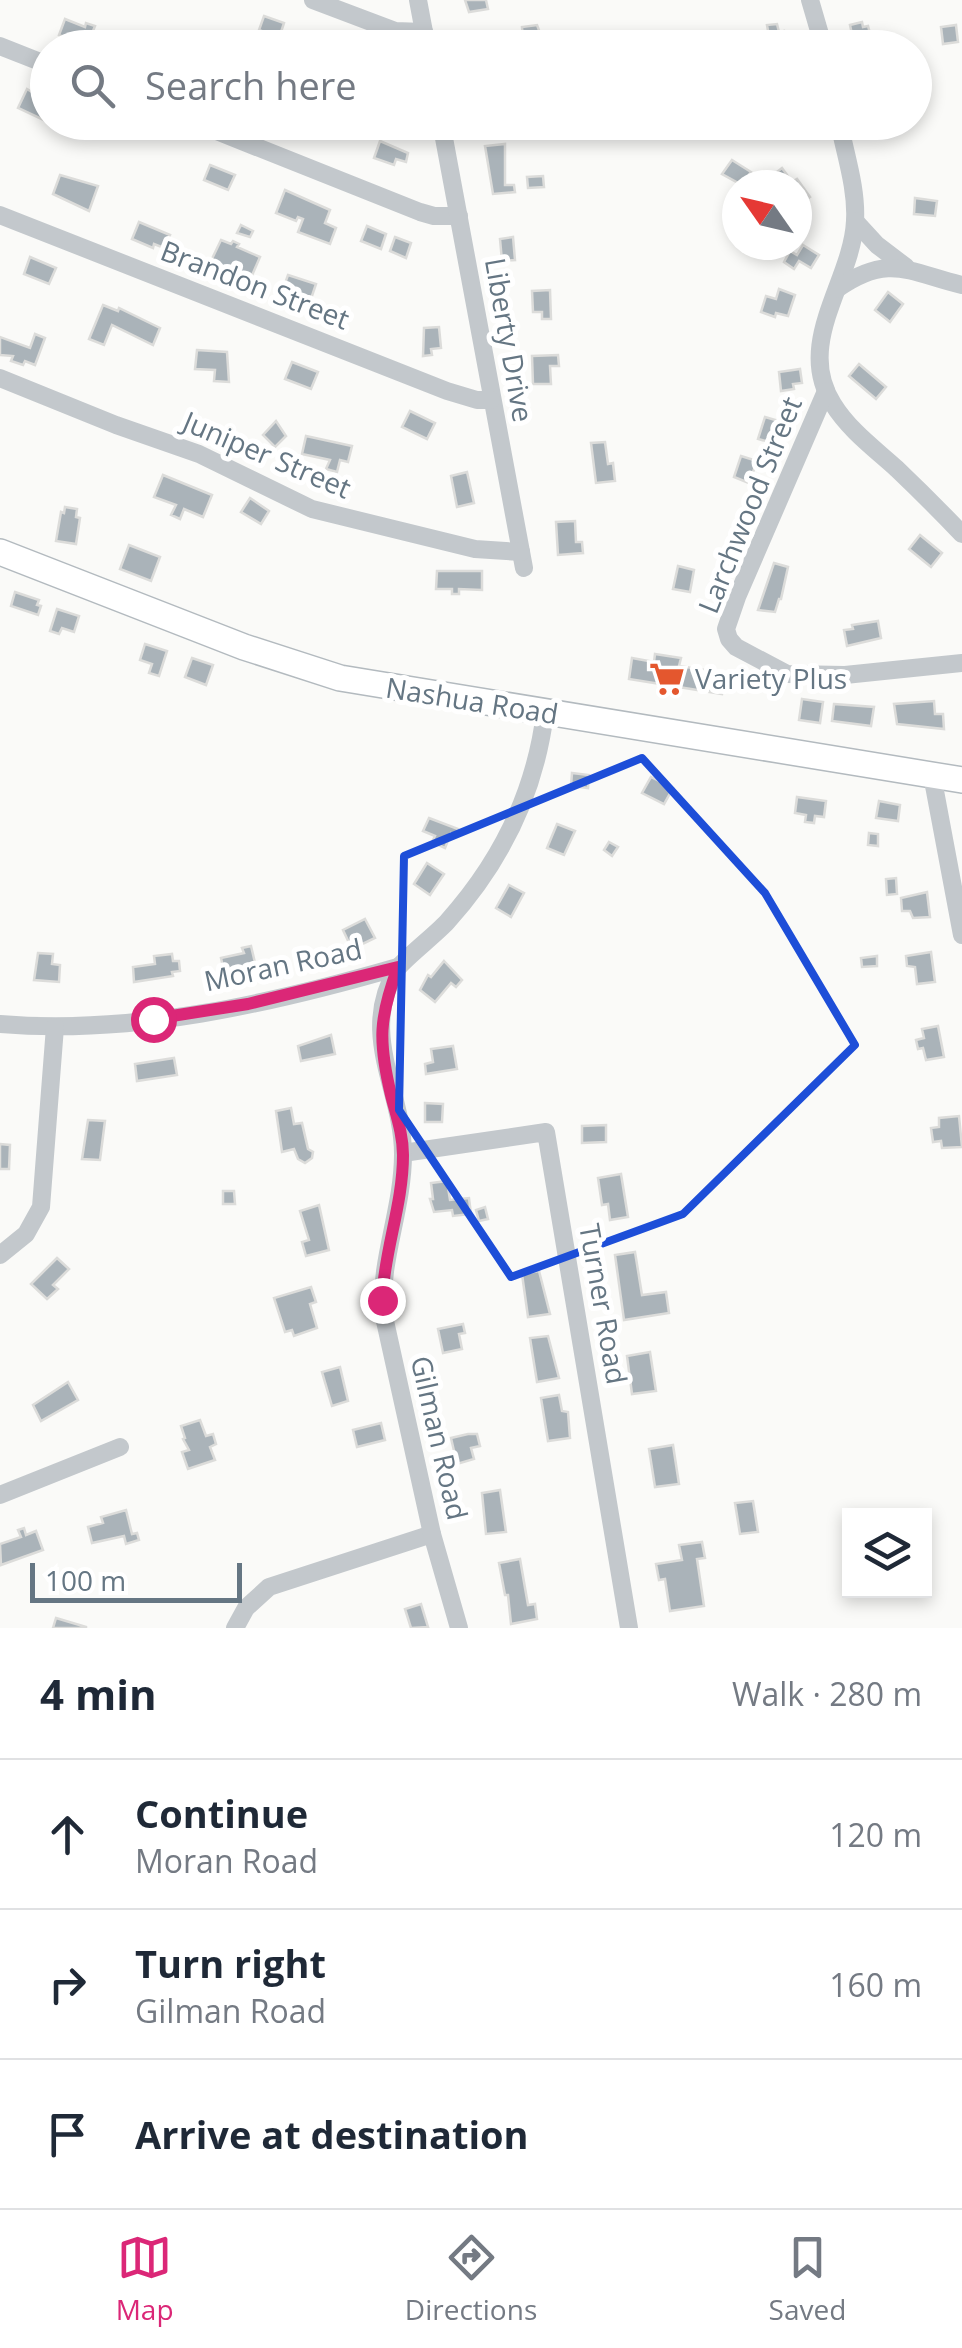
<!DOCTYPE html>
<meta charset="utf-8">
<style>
:root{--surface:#fff;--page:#f2f2f3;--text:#1f2937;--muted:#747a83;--line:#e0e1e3;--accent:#db2777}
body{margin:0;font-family:"Open Sans",sans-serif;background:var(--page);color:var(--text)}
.controls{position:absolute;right:30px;bottom:30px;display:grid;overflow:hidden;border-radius:0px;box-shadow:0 5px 15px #0003}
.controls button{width:90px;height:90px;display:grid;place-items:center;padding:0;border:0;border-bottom:2px solid var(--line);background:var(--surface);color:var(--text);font:50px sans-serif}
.compass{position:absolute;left:722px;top:170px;width:90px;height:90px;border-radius:50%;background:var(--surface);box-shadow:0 5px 15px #0003;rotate:304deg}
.scale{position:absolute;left:30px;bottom:25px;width:212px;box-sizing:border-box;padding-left:10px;border:5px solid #657683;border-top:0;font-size:28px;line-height:35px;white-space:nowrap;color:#657683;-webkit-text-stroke:8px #fff;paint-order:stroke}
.stop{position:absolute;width:30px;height:30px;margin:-22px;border:8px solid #db2777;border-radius:50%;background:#fff}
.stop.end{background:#db2777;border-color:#fff;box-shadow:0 2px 10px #0008}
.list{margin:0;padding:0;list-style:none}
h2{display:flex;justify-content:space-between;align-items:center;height:130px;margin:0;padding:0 40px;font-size:42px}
h2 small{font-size:32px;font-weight:400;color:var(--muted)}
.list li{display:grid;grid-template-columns:65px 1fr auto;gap:30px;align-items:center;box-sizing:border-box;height:150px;padding:0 40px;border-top:2px solid var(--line)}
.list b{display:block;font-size:38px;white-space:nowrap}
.list p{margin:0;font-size:32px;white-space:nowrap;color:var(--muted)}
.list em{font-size:32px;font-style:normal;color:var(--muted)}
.icon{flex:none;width:55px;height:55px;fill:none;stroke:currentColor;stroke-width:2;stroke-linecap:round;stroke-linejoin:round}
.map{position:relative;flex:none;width:962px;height:1628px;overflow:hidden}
.search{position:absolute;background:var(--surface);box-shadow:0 5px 15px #0003;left:30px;right:30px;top:30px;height:110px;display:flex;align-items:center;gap:25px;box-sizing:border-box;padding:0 35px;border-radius:55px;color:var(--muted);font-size:38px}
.sheet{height:580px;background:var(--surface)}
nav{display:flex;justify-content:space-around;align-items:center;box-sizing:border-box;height:140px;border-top:2px solid var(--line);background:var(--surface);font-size:28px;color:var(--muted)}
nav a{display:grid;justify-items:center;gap:5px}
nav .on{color:var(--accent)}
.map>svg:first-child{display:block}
</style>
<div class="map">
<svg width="962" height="1628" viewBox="0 0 962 1628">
<rect width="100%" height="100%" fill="#fafaf8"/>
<g fill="#aab3b9" stroke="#dcdcda" stroke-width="2.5">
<path d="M465,0h21l2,9 -19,3z"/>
<path d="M264,16l20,7 -3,9 5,2 -2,6 -25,-10z"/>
<path d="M65,19l20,8 1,-4 9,3 -4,10 -8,-3 -4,11 -20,-9z"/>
<path d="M862,22l1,5 5,-1 6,22h-26l-1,-8 6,-1 -3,-14z"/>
<path d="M777,24l2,8 5,-1 3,17h-16l-4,-23z"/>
<path d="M537,25l5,13 -19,2 -1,-13z"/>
<path d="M956,25l2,17 -15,2 -2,-17z"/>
<path d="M597,35l1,8 -6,1 1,4h-10l-1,-10z"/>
<path d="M27,89l21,13v20l-30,-14z"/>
<path d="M297,122h36l-4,12 -12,-5 -2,5 -20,-7z"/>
<path d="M380,141l28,12 -2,9 -10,-3 -2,6 -20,-7z"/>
<path d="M505,144v41h9l1,7 -22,2 -8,-48z"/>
<path d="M732,160l19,12 -9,13 -20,-11z"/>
<path d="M210,165l25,10 -7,15 -24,-10z"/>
<path d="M782,168l10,14 5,-3 13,18 -13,9v-21h-17l-7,-10z"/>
<path d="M60,175l38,11 -9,25 -36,-17z"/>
<path d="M543,176l1,11 -16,1 -1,-11z"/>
<path d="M285,190l45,20 -5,13 11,5 -6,16 -32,-12 5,-13 -5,-2 -2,4 -20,-8z"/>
<path d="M915,198l22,3 -2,15 -21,-2z"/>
<path d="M139,222l31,13 -6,13 -10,-4 -1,4 -21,-9z"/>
<path d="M241,225l12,6 -3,6 -13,-4z"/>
<path d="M367,226l19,8 -5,15 -20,-8z"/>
<path d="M395,237l16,6 -5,15 -16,-7z"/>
<path d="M513,237l2,23 -13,1 -2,-22z"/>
<path d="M221,240l10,4 2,-3 6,3 -2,3 23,10 -10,23 -20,-9 -2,4 -18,-12z"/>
<path d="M803,245l16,10 -8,13 -12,-7 -5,8 -10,-7 6,-11 7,4z"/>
<path d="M30,257l26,11 -7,16 -25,-10z"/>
<path d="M288,275l28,9 -6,18 -28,-10z"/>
<path d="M779,289l16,6 -7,21 -12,-3 -1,4 -14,-5 5,-16 10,3z"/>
<path d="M550,290l1,29h-9v-7h-9l-1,-21z"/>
<path d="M888,292l15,12 -13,18 -15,-12z"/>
<path d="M103,305l15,6 1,-3 41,20 -7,17 -41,-20 -8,20 -15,-6z"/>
<path d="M439,327l2,21 -10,1 1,6 -9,1 1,-28z"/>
<path d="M35,334l10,4 -10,27 -10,-4 -2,4 -12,-4 2,-5 -13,-1v-18l30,11z"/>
<path d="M197,350l30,2 2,30 -15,-1 1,-11 -20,-1z"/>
<path d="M558,355l1,11h-9l1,18h-18l-1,-28z"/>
<path d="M292,362l26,10 -7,17 -26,-10z"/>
<path d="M859,364l27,23 -10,12 -27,-23z"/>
<path d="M800,369l2,14 -9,1 1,5 -13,2 -2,-19z"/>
<path d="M410,411l25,12 -8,16 -25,-12z"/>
<path d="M765,417l14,4 -6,22 -15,-4z"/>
<path d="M276,421l10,15 -11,11 -12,-12z"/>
<path d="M306,436l46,10 -4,16 -8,-2 -3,12 -11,-3 4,-9 -28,-6z"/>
<path d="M605,442l3,22 5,-1 2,18 -19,2 -5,-40z"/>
<path d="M741,456l16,5 -8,22 -15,-6z"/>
<path d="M467,472l7,31 -17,4 -6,-31z"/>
<path d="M163,475l49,20 -9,22 -19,-8 -4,10 -9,-4 5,-10 -22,-8z"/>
<path d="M250,498l19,13 -8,13 -20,-12z"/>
<path d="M65,507l12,2 -1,8 4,1 -4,26 -20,-3 5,-29 3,1z"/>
<path d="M575,521l1,21h6l1,11 -25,2 -2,-33z"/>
<path d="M920,535l22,18 -11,14 -22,-18z"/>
<path d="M129,545l31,12 -9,24 -31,-12z"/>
<path d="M774,563l14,4 -7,32h-2l-4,13 -17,-2z"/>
<path d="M678,566l16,4 -4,22 -17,-3z"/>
<path d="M437,571h45v19l-23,-1v5h-7v-5h-16z"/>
<path d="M15,592l24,8 -2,5 4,1 -3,9 -27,-9z"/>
<path d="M57,609l22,7 -5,16 -12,-4 -3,6 -9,-3z"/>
<path d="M878,621l3,17 -34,8 -3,-16 9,-1 -1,-4z"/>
<path d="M145,644l22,7 -8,25 -10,-3 3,-9 -12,-4z"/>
<path d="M655,654l26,4 -2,8 46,7 -3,21 -93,-15 3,-21 22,4z"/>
<path d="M192,658l21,7 -7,20 -21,-8z"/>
<path d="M802,699l21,3 -3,21 -21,-3z"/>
<path d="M934,701l1,13h8l1,15 -47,-5 -3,-20z"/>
<path d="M834,704l40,3 -3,19 -39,-5z"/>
<path d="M572,773l17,2 -1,13 -17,-2z"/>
<path d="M651,777l22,11 -9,16 -22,-11z"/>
<path d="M797,797l29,4 -2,16 -9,-1 -1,7 -9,-1 1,-7 -11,-2z"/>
<path d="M879,801l21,4 -2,16 -22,-3z"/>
<path d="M429,818l29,11 -2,6 -5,-2 -6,15 -13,-6 3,-6 -12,-5z"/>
<path d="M557,824l18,7 -11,24 -17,-7z"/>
<path d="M869,833l9,1v12l-10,-1z"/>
<path d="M609,842l9,5 -6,9 -8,-6z"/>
<path d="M427,863l17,11 -14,21 -16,-11z"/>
<path d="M896,878l1,16 -10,1 -1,-16z"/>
<path d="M509,885l15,8 -13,24 -15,-9z"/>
<path d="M927,892l3,25 -17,1 -3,-7h-8l-1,-13z"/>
<path d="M365,919l10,19 -23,11 -9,-19z"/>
<path d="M251,946l5,21 -31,9 -4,-18 23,-5 -2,-5z"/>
<path d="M931,952l4,30 -18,2 -2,-17 -8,-1 -1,-10z"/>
<path d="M38,953l15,1 -1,10 8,1 -1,17 -25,-2z"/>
<path d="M172,954l1,7h6l1,10 -8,1 1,4 -39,6 -1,-15 22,-3 -1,-8z"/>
<path d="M877,956v10l-15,1 -1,-9z"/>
<path d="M444,961l18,19 -6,7 -5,-4 -16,19 -15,-12 8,-15 3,2z"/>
<path d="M938,1026l6,31 -18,3 -3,-12 -5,1 -2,-9 8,-2 -2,-9z"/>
<path d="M331,1035l4,19 -34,7 -3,-15z"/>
<path d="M453,1046l4,23 -31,5 -1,-10 8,-2 -2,-13z"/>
<path d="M174,1058l3,17 -40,6 -2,-17z"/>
<path d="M425,1103l18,1 -1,18h-17z"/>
<path d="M291,1108l3,16 8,-1 6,26 5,3 -1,6 -7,5 -7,-4 -4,-10 -12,3 -6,-41z"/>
<path d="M959,1116l3,31 -20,1 -1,-7 -8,1 -2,-14 8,-1v-9z"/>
<path d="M88,1120l17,1 -5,39 -18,-1z"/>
<path d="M606,1125v17l-24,1v-17z"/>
<path d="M0,1144l10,1 -1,24h-9z"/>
<path d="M621,1174l7,43 -18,3 -2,-16 -6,1 -4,-27z"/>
<path d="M447,1181l3,19 19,-2 2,16 -18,2 -1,-6 -18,2 -4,-13h3l-2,-16z"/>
<path d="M223,1191h11l1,13h-12z"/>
<path d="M319,1205l10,45 -23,6 -4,-14 7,-2 -9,-29z"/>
<path d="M485,1207l3,12 -9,2 -3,-11z"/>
<path d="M635,1252l7,43 24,-3 3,21 -45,7 -9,-65z"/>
<path d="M57,1258l12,11 -16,16 5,4 -11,10 -16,-15z"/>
<path d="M539,1271l11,43 -22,3 -6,-43z"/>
<path d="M311,1287l5,15 -6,2 7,24 -23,8 -2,-6 -7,2 -11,-34z"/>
<path d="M463,1324l2,9 -6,1 3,15 -19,4 -5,-24z"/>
<path d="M548,1336l11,42 -22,4 -7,-44z"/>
<path d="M650,1352l6,39 -24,3 -5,-38z"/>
<path d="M340,1367l8,34 -16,5 -10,-34z"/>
<path d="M68,1382l10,18 -37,21 -8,-16z"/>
<path d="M559,1395l3,16 6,1 2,26 -22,3 -7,-43z"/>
<path d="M200,1420l6,16 7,-2 3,10 -6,3 5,13 -27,9 -6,-17 7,-2 -6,-11 2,-1 -4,-12z"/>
<path d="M381,1423l4,17 -28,7 -4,-17z"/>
<path d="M468,1434h9l3,12 -9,2 3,11 -17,5 -6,-26z"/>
<path d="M673,1445l6,39 -24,3 -6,-38z"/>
<path d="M500,1490l6,42 -20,2 -4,-41z"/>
<path d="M753,1501l5,31 -18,2 -5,-31z"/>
<path d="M126,1510l6,24 5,-1 2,7 -13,4 -2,-8 -32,7 -4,-16 15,-4 -2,-6z"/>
<path d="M24,1528l2,7 10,-4 7,19 -42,15 -1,-21 21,-7 -3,-7z"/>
<path d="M702,1542l3,16 -8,1 7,47 -34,5 -5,-32 -6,1 -3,-16 26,-4 -3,-15z"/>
<path d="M520,1559l8,46 7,-1 2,15 -26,5 -3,-29h-3l-6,-32z"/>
<path d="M421,1604l7,23 -17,1 -6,-19z"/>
<path d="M56,1618l30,9v1h-33z"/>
</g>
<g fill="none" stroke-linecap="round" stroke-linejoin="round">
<defs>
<path id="secondary" d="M0,552l244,95 96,31 622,102"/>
</defs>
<use href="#secondary" stroke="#b3babf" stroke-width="28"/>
<g stroke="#c3c8cc" stroke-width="18">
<path d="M313,0l82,31 29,1"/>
<path d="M418,0l9,48"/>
<path d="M810,0l14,48"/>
<path d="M0,46l48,19"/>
<path d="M194,122l226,90 14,4h25"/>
<path d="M441,122l83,446"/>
<path d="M839,122c6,32 18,66 16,99 -3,61 -61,122 -22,183 16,26 42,45 64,65 22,21 44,43 65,65"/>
<path d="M0,215l447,176 30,9h14"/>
<path d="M855,221l22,24 29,22"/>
<path d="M837,289c51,-36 72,-17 125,-4"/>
<path d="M0,378l116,47 83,29 113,55 163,40 46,3"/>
<path d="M826,391l-89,206 -11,32 3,10 7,8 51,27 58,1 117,-12"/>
<path d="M932,775l30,160"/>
<path d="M0,1024c134,11 270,-20 398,-57"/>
<path d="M403,1153l143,-21 83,496"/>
<path d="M0,1255l26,-21 15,-27 14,-180"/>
<path d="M0,1495l120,-48"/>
<path d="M235,1628l11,-20 23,-21 163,-53"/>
<path d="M459,1628l-27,-94 -49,-222c-3,-53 20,-104 20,-158 0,-64 -45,-120 -6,-185 7,-10 38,-34 50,-47 54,-60 88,-129 98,-209"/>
</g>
<use href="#secondary" stroke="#fff" stroke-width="25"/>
</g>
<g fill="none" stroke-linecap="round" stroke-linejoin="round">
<path stroke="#db2777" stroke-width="12" d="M153,1019l95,-15 150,-37c-19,51 -20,74 -7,128 5,20 12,39 12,60 0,50 -19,96 -21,145"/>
</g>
<path fill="none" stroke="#1d4ed8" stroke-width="8" stroke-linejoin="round" d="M642,758l123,135 90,152 -172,169 -172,63 -112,-167 5,-254z"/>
<defs>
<symbol id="supermarket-bare" viewBox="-9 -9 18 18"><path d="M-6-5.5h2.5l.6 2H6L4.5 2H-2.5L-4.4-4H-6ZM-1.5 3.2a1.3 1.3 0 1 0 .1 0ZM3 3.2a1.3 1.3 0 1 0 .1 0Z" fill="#e4572e" stroke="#fff" stroke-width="2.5" paint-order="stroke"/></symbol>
</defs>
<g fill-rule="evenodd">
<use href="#supermarket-bare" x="642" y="654" width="50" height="50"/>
</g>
<g text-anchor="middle" stroke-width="10" stroke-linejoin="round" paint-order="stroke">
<g font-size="28" fill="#657683" stroke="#fff">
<text transform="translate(255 285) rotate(21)" y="10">Brandon Street</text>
<text transform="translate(509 340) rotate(80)" y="10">Liberty Drive</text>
<text transform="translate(267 455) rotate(23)" y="10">Juniper Street</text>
<text transform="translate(750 505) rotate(-68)" y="10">Larchwood Street</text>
<text transform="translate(472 701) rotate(9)" y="10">Nashua Road</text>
<text transform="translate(283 965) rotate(-12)" y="10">Moran Road</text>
<text transform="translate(603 1304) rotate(80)" y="10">Turner Road</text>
<text transform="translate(439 1438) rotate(77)" y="10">Gilman Road</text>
</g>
<g font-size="28" fill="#657683" stroke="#fff" text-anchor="start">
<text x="695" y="689">Variety Plus</text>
</g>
</g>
</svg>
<div class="controls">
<button><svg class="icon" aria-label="layers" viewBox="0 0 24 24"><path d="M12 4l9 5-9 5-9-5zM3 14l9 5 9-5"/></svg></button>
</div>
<svg class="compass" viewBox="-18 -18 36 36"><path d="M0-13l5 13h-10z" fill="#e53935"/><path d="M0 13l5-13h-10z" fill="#747a83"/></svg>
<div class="scale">100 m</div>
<div class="stop" style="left:153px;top:1019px"></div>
<div class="stop end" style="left:382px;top:1300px"></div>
<div class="search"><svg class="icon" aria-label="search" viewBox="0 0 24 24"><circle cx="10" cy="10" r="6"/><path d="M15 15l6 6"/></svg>Search here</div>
</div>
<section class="sheet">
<h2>4 min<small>Walk · 280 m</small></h2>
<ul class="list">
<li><svg class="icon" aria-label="ahead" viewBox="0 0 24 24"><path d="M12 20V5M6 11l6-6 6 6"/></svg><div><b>Continue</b><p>Moran Road</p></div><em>120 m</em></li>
<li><svg class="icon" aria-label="right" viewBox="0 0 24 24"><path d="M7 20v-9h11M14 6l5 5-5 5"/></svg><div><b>Turn right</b><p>Gilman Road</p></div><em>160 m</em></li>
<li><svg class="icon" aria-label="arrive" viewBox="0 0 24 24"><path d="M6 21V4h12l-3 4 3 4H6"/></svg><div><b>Arrive at destination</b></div></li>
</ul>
</section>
<nav>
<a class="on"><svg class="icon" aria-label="map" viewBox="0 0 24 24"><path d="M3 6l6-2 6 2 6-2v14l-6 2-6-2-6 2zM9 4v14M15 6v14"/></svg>Map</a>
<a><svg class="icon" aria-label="directions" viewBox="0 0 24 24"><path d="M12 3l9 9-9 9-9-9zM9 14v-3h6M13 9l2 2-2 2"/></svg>Directions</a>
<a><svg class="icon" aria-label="saved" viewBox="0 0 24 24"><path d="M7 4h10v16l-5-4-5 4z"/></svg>Saved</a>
</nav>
